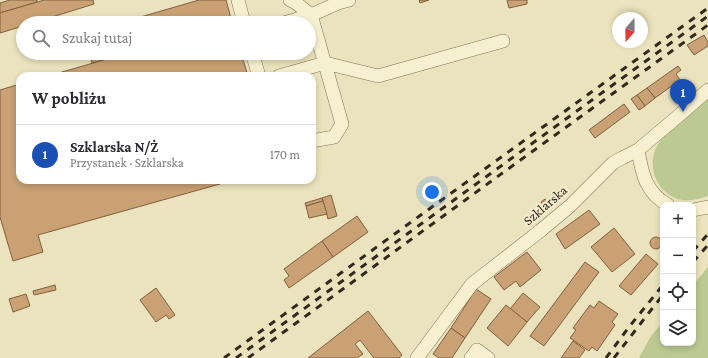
<!DOCTYPE html>
<html lang="pl">
<meta charset="utf-8">
<style>
:root{--surface:#fff;--page:#f2f2f3;--text:#2b2b33;--muted:#7c7c81;--line:#e1e1e2;--accent:#ea580c}
body{margin:0;font-family:"Crimson Pro",serif;background:var(--page);color:var(--text)}
.controls{position:absolute;right:12px;bottom:12px;display:grid;overflow:hidden;border-radius:8px;box-shadow:0 2px 6px #0003}
.controls button{width:36px;height:36px;display:grid;place-items:center;padding:0;border:0;border-bottom:1px solid var(--line);background:var(--surface);color:var(--text);font:20px sans-serif}
.compass{position:absolute;left:612px;top:12px;width:36px;height:36px;border-radius:50%;background:var(--surface);box-shadow:0 2px 6px #0003;rotate:200deg}
.you{position:absolute;left:432px;top:192px;width:14px;height:14px;margin:-10px;border:3px solid #fff;border-radius:50%;background:#1a73e8;box-shadow:0 0 0 6px #1a73e833}
.badge{display:grid;place-items:center;width:26px;height:26px;border-radius:50%;background:var(--accent);color:#fff;font-size:13px;font-weight:700}
.pin{position:absolute;translate:-50% -33px;filter:drop-shadow(0 1px 2px #0008)}
.pin::after{content:'';position:absolute;top:21px;width:14px;height:12px;background:inherit;clip-path:polygon(0 0,100% 0,50% 100%)}
.list{margin:0;padding:0;list-style:none}
h2{display:flex;justify-content:space-between;align-items:center;height:52px;margin:0;padding:0 16px;font-size:17px}
h2 small{font-size:13px;font-weight:400;color:var(--muted)}
.list li{display:grid;grid-template-columns:26px 1fr auto;gap:12px;align-items:center;box-sizing:border-box;height:60px;padding:0 16px;border-top:1px solid var(--line)}
.list b{display:block;font-size:15px;white-space:nowrap}
.list p{margin:0;font-size:13px;white-space:nowrap;color:var(--muted)}
.list em{font-size:13px;font-style:normal;color:var(--muted)}
.icon{flex:none;width:22px;height:22px;fill:none;stroke:currentColor;stroke-width:2;stroke-linecap:round;stroke-linejoin:round}
.map{position:relative;flex:none;width:708px;height:358px;overflow:hidden}
.search{position:absolute;background:var(--surface);box-shadow:0 2px 6px #0003;left:16px;top:16px;width:300px;height:44px;display:flex;align-items:center;gap:10px;box-sizing:border-box;padding:0 14px;border-radius:22px;color:var(--muted);font-size:15px}
.panel{position:absolute;background:var(--surface);box-shadow:0 2px 6px #0003;left:16px;top:72px;width:300px;height:112px;border-radius:12px}
.map>svg:first-child{display:block}
</style>
<div class="map">
<svg width="708" height="358" viewBox="0 0 708 358">
<rect width="100%" height="100%" fill="#ebe3bd"/>
<g fill="#bcc992">
<path d="M707,100h1v96c-10,3 -19,6 -30,3 -25,-8 -33,-40 -17,-59z"/>
<path d="M708,267v91h-69l12,-22 12,-14v21h30v-58z"/>
</g>
<g fill="#c9a174" stroke="#81603e">
<path d="M10,0h27v2l-37,11v-10z"/>
<path d="M44,0h49l1,4 -61,19h-10v3l-23,7v-20z"/>
<path d="M199,0h27l6,22 -112,1z"/>
<path d="M419,0h10l-9,3z"/>
<path d="M507,0h20v4l-18,4z"/>
<path d="M704,35l4,7v4l-14,9 -7,-10z"/>
<path d="M69,53h17l-15,4z"/>
<path d="M89,53h39l-36,10z"/>
<path d="M128,53h113l7,23h-200z"/>
<path d="M678,66l3,4 -5,4 4,6 -25,18 -8,-10z"/>
<path d="M20,84v96h214l-196,55 5,17 -30,9 -13,-44v-127z"/>
<path d="M647,88l8,10 -10,8 -8,-11z"/>
<path d="M637,95l8,11 -6,4 -8,-11z"/>
<path d="M624,104l6,8 -35,26 -6,-8z"/>
<path d="M331,195l6,21 -9,3 -6,-21z"/>
<path d="M322,198l1,3 -17,5 -1,-3z"/>
<path d="M545,199l6,6 -5,4 -5,-7z"/>
<path d="M323,201l4,13 -18,4 -3,-12z"/>
<path d="M589,210l11,14 -35,25 -9,-15z"/>
<path d="M357,216l11,16 -35,25 -11,-16z"/>
<path d="M614,228l21,26 -23,18 -21,-25z"/>
<circle cx="656" cy="243" r="6"/>
<path d="M322,241l11,16 -44,31 -5,-8 5,-4 -5,-7z"/>
<path d="M527,252l14,18 -21,17 -4,-6 -12,9 -10,-13z"/>
<path d="M646,254l12,10 -27,31 -12,-9z"/>
<path d="M585,262l14,10 -55,74 -14,-10z"/>
<path d="M55,285l1,5 -22,5 -1,-4z"/>
<path d="M156,288l19,27 -6,4 -3,-4 -10,7 -16,-22z"/>
<path d="M476,289l15,10 -26,39 -14,-10z"/>
<path d="M523,293l17,14 -13,15 -17,-13z"/>
<path d="M26,294l4,12 -17,6 -4,-13z"/>
<path d="M599,301l19,13 -6,8 3,3 -18,26 -5,-4 -3,4 -19,-13 6,-8 -3,-2 17,-23 4,3z"/>
<path d="M506,305l21,17 -19,24 -21,-18z"/>
<path d="M368,311l34,44 -3,3h-25l-14,-18 -5,4 8,10 -6,4h-49z"/>
<path d="M451,328l14,10 -13,20h-13l-6,-4z"/>
<path d="M573,341l12,9 -6,8h-18z"/>
</g>
<g fill="none" stroke-linecap="round" stroke-linejoin="round">
<defs>
<g id="minor">
<path d="M238,0l6,23"/>
<path d="M290,0l6,3 15,12 31,109 -8,13 -22,4"/>
<path d="M284,23l27,-8 27,-12 11,-3"/>
<path d="M252,53l7,23"/>
<path d="M279,76l46,-13 53,13 125,-35"/>
<path d="M638,150c4,24 8,43 30,55"/>
<path d="M693,210l15,-3"/>
<path d="M417,358l55,-74 68,-53 30,-25 43,-43 9,-5 16,-8 45,-38 25,-22"/>
<path d="M471,358l6,-8 11,8"/>
</g>
</defs>
<use href="#minor" stroke="#837357" stroke-width="14"/>
<use href="#minor" stroke="#f7f0d0" stroke-width="13"/>
<g stroke="#32291b" stroke-width="3" stroke-dasharray="7 7" stroke-linecap="butt">
<path d="M693,251l15,-17"/>
<path d="M693,262l15,-17"/>
<path d="M224,358l183,-133 301,-217"/>
<path d="M236,358l472,-342"/>
<path d="M248,358l260,-189 200,-144"/>
<path d="M606,358l23,-31 34,-42"/>
<path d="M614,358l37,-48 12,-15"/>
</g>
</g>
<g text-anchor="middle" stroke-width="4" stroke-linejoin="round" paint-order="stroke">
<g font-size="14" fill="#32291b" stroke="#f3eccd">
<text transform="translate(545 205) rotate(-41)" y="5">Szklarska</text>
</g>
</g>
</svg>
<div class="controls">
<button>+</button>
<button>−</button>
<button><svg class="icon" aria-label="locate" viewBox="0 0 24 24"><circle cx="12" cy="12" r="6"/><path d="M12 2v4M12 18v4M2 12h4M18 12h4"/></svg></button>
<button><svg class="icon" aria-label="layers" viewBox="0 0 24 24"><path d="M12 4l9 5-9 5-9-5zM3 14l9 5 9-5"/></svg></button>
</div>
<svg class="compass" viewBox="-18 -18 36 36"><path d="M0-13l5 13h-10z" fill="#e53935"/><path d="M0 13l5-13h-10z" fill="#7c7c81"/></svg>
<div class="you"></div>
<div class="pin badge" style="left:683px;top:112px;background:#1a4fb4">1</div>
<div class="search"><svg class="icon" aria-label="search" viewBox="0 0 24 24"><circle cx="10" cy="10" r="6"/><path d="M15 15l6 6"/></svg>Szukaj tutaj</div>
<section class="panel">
<h2>W pobliżu<small></small></h2>
<ul class="list">
<li><span class="badge" style="background:#1a4fb4">1</span><div><b>Szklarska N/Ż</b><p>Przystanek · Szklarska</p></div><em>170 m</em></li>
</ul>
</section>
</div>
